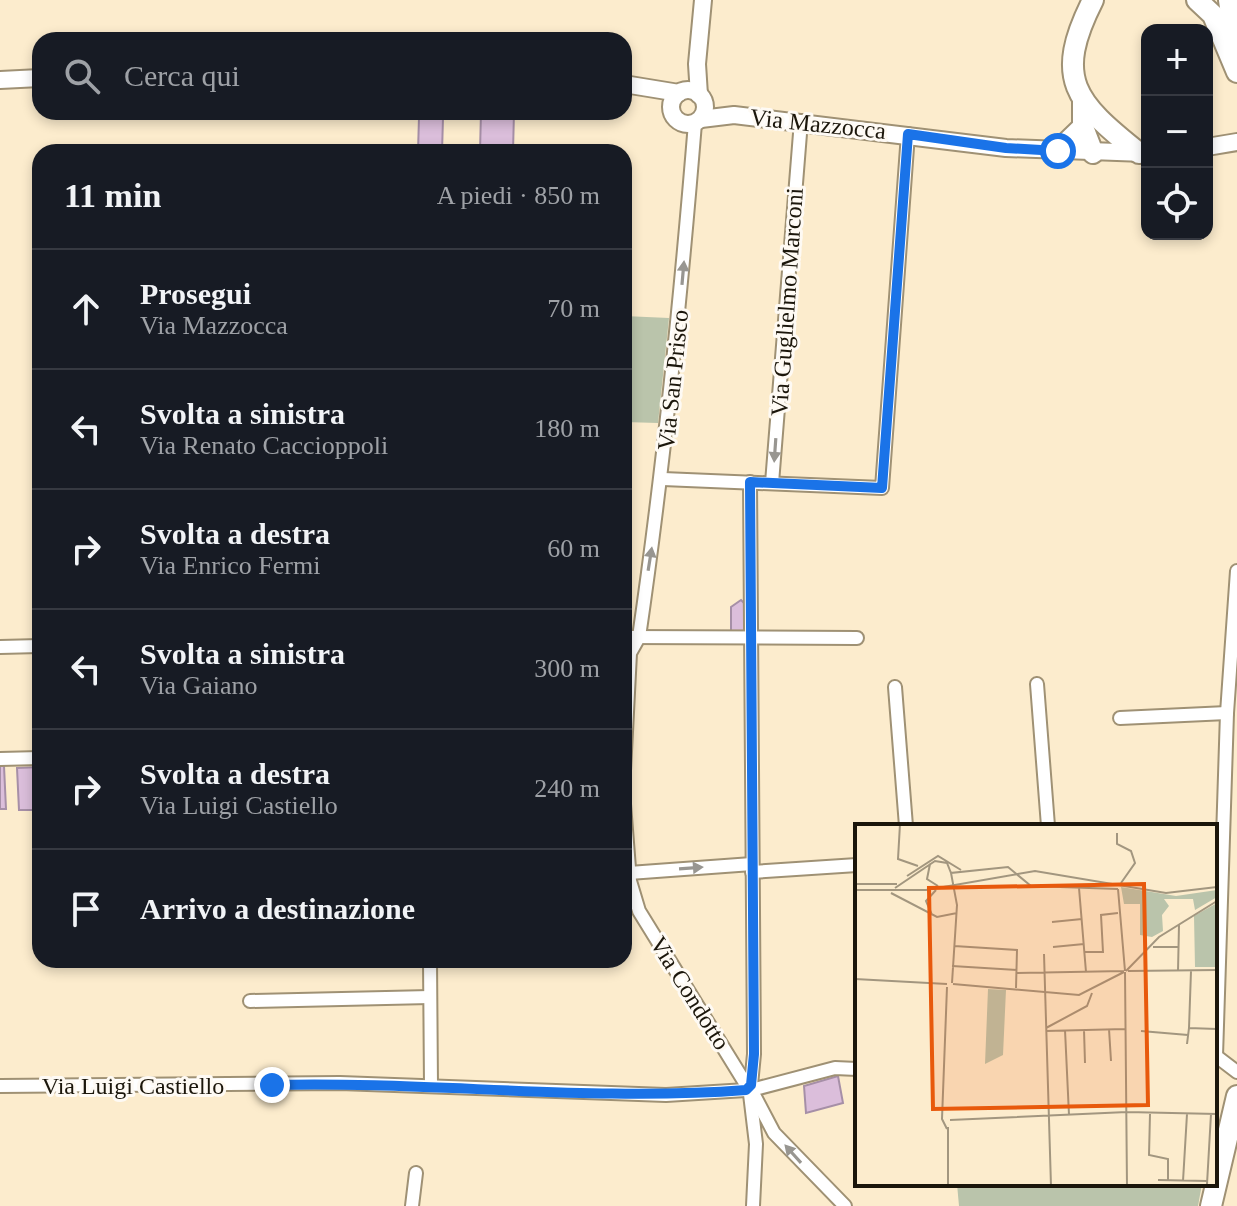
<!DOCTYPE html>
<html lang="it">
<meta charset="utf-8">
<style>
:root{--surface:#171b24;--page:#20242c;--text:#f1f3f6;--muted:#9ea1a6;--line:#363941}
body{margin:0;font-family:Georgia,serif;background:var(--page);color:var(--text)}
.controls{position:absolute;right:24px;top:24px;display:grid;overflow:hidden;border-radius:16px;box-shadow:0 4px 12px #0003}
.controls button{width:72px;height:72px;display:grid;place-items:center;padding:0;border:0;border-bottom:2px solid var(--line);background:var(--surface);color:var(--text);font:40px sans-serif}
.stop{position:absolute;width:24px;height:24px;margin:-18px;border:6px solid #1a73e8;border-radius:50%;background:#fff}
.stop.end{background:#1a73e8;border-color:#fff;box-shadow:0 2px 8px #0008}
.list{margin:0;padding:0;list-style:none}
h2{display:flex;justify-content:space-between;align-items:center;height:104px;margin:0;padding:0 32px;font-size:34px}
h2 small{font-size:26px;font-weight:400;color:var(--muted)}
.list li{display:grid;grid-template-columns:52px 1fr auto;gap:24px;align-items:center;box-sizing:border-box;height:120px;padding:0 32px;border-top:2px solid var(--line)}
.list b{display:block;font-size:30px;white-space:nowrap}
.list p{margin:0;font-size:26px;white-space:nowrap;color:var(--muted)}
.list em{font-size:26px;font-style:normal;color:var(--muted)}
.icon{flex:none;width:44px;height:44px;fill:none;stroke:currentColor;stroke-width:2;stroke-linecap:round;stroke-linejoin:round}
.map{position:relative;flex:none;width:1237px;height:1206px;overflow:hidden}
.search{position:absolute;background:var(--surface);box-shadow:0 4px 12px #0003;left:32px;top:32px;width:600px;height:88px;display:flex;align-items:center;gap:20px;box-sizing:border-box;padding:0 28px;border-radius:24px;color:var(--muted);font-size:30px}
.panel{position:absolute;background:var(--surface);box-shadow:0 4px 12px #0003;left:32px;top:144px;width:600px;height:824px;border-radius:24px}
.map>svg:first-child{display:block}
</style>
<div class="map">
<svg width="1237" height="1206" viewBox="0 0 1237 1206">
<rect width="100%" height="100%" fill="#fceccd"/>
<g fill="#bac4ab">
<path d="M624,316l45,2 -11,105 -34,-1z"/>
<path d="M957,1184h245l-4,22h-239z"/>
</g>
<g fill="#dbbedb" stroke="#a68fa7" stroke-width="2">
<path d="M481,112h33l-1,40h-33z"/>
<path d="M419,117l24,1 -1,34h-24z"/>
<path d="M741,600l6,6 1,26h-17v-25z"/>
<path d="M0,766h4l2,43h-6z"/>
<path d="M40,767v43h-21l-2,-42z"/>
<path d="M838,1076l5,27 -37,10 -2,-27z"/>
</g>
<g fill="none" stroke-linecap="round" stroke-linejoin="round">
<defs>
<g id="minor">
<path d="M663,479l219,9 26,-354"/>
<path d="M750,482l4,572 -3,31"/>
<path d="M772,483l29,-362"/>
<path d="M624,637l233,1"/>
<path d="M0,647l40,-1"/>
<path d="M1037,684l11,142"/>
<path d="M895,687l11,139"/>
<path d="M1120,718l107,-5"/>
<path d="M0,759l40,-1"/>
<path d="M624,771l6,-118 9,-16c25,-171 42,-342 56,-514"/>
<path d="M624,804l6,77 9,30 108,175"/>
<path d="M752,872l105,-7"/>
<path d="M629,873l123,-9"/>
<path d="M430,960l1,125"/>
<path d="M250,1001l180,-4"/>
<path d="M1216,1056l11,-343 10,-142"/>
<path d="M1216,1056l21,16"/>
<path d="M0,1086l340,-3 326,12 80,-5"/>
<path d="M755,1089l80,-21 22,1"/>
<path d="M753,1093l21,40 71,73"/>
<path d="M750,1094l6,50 -3,62"/>
<path d="M412,1206l4,-33"/>
</g>
<g id="tertiary">
<path d="M0,80l40,-2"/>
<path d="M624,84l55,9"/>
<circle cx="688" cy="107" r="17"/>
<path d="M699,95l-2,-31 6,-64"/>
<path d="M701,119l33,-4 272,33 138,5"/>
<path d="M1207,147l30,-5"/>
</g>
<g id="trunk">
<path d="M1093,0c-40,79 -18,102 46,153"/>
<path d="M1197,0l16,15 24,57"/>
<path d="M1229,0l7,50"/>
<path d="M1083,101v26l10,26"/>
<path d="M1058,151l25,-24"/>
<path d="M1211,1206l26,-110"/>
</g>
</defs>
<use href="#minor" stroke="#9f9174" stroke-width="16"/>
<use href="#tertiary" stroke="#9f9174" stroke-width="20"/>
<use href="#trunk" stroke="#9f9174" stroke-width="24"/>
<use href="#minor" stroke="#fff" stroke-width="12"/>
<use href="#tertiary" stroke="#fff" stroke-width="16"/>
<use href="#trunk" stroke="#fff" stroke-width="20"/>
</g>
<defs><path id="oneway-solid" d="M-6-.8H1V-3.2L6.5 0L1 3.2V.8H-6Z" transform="scale(2)"/></defs>
<g fill="#989691">
<use href="#oneway-solid" transform="translate(683 273) rotate(-85)"/>
<use href="#oneway-solid" transform="translate(775 450) rotate(94)"/>
<use href="#oneway-solid" transform="translate(650 559) rotate(-81)"/>
<use href="#oneway-solid" transform="translate(691 868) rotate(-4)"/>
<use href="#oneway-solid" transform="translate(793 1154) rotate(-132)"/>
</g>
<g fill="none" stroke-linecap="round" stroke-linejoin="round">
<path stroke="#1a73e8" stroke-width="10" d="M272,1085c158,-4 318,17 474,5l5,-5 3,-31 -4,-572 132,6 26,-354 98,14 52,3"/>
</g>
<g text-anchor="middle" stroke-width="6" stroke-linejoin="round" paint-order="stroke">
<g font-size="24" fill="#1b160b" stroke="#fefaf4">
<text transform="translate(818 124) rotate(6)" y="8">Via Mazzocca</text>
<text transform="translate(787 302) rotate(-86)" y="8">Via Guglielmo Marconi</text>
<text transform="translate(673 380) rotate(-84)" y="8">Via San Prisco</text>
<text transform="translate(690 993) rotate(58)" y="8">Via Condotto</text>
<text x="133" y="1094">Via Luigi Castiello</text>
</g>
</g>
<g transform="translate(855 824)">
<rect width="362" height="362" fill="#fceccd"/>
<path d="M266,63l55,9 41,-6v7l-22,13 -2,-11h-29l5,7 -7,9 1,16 -11,6 -12,-2v-31h-16zM362,79v64h-22l-1,-51zM133,165l18,1 -3,65 -18,9z" fill="#bac4ab"/>
<path fill="none" stroke="#a2967f" stroke-width="2" d="M45,0l-2,35 20,7M262,9v11l14,7 4,12 -14,20M75,40l-3,15 11,7M52,52l31,-20 23,14M0,60h42M40,64l40,-27 12,2 4,10M224,64l7,84M263,65l7,82M0,66h71l109,-19 131,22 51,-6M36,69l46,24 20,-4M77,91l-6,-14 10,-11M197,98l30,-3M99,122l63,4 -1,38M198,123l31,-3M298,123h26M230,128h18l-2,-37 17,-2M189,130l7,232M97,142l65,4M271,147l33,-34 58,-36M273,147l89,-1M323,147l1,-46M270,148l2,214M162,149l107,-2M0,155l92,5M97,159l5,-78 -6,-32 57,-6 23,19 87,3M98,160l126,11 45,-23M92,163l-5,132 5,10M191,204l41,-22 5,-13M334,204l2,-57M254,205l2,32M210,206l4,85M229,206l1,33M191,207l79,-2M286,207l47,4M332,220l2,-16 28,1M295,290l-1,41 19,4v21M95,296l177,-8 90,2M93,303v59M303,356l49,1M328,357l4,-67M352,360l4,-70"/>
<path fill="#e8590c" fill-opacity="0.15" stroke="#e8590c" stroke-width="4" d="M289,60l4,221 -215,4 -4,-221z"/>
<rect width="362" height="362" fill="none" stroke="#1b160b" stroke-width="4"/>
</g>
</svg>
<div class="controls">
<button>+</button>
<button>−</button>
<button><svg class="icon" aria-label="locate" viewBox="0 0 24 24"><circle cx="12" cy="12" r="6"/><path d="M12 2v4M12 18v4M2 12h4M18 12h4"/></svg></button>
</div>
<div class="stop" style="left:1058px;top:151px"></div>
<div class="stop end" style="left:272px;top:1085px"></div>
<div class="search"><svg class="icon" aria-label="search" viewBox="0 0 24 24"><circle cx="10" cy="10" r="6"/><path d="M15 15l6 6"/></svg>Cerca qui</div>
<section class="panel">
<h2>11 min<small>A piedi · 850 m</small></h2>
<ul class="list">
<li><svg class="icon" aria-label="ahead" viewBox="0 0 24 24"><path d="M12 20V5M6 11l6-6 6 6"/></svg><div><b>Prosegui</b><p>Via Mazzocca</p></div><em>70 m</em></li>
<li><svg class="icon" aria-label="left" viewBox="0 0 24 24"><path d="M17 20v-9H6M10 6l-5 5 5 5"/></svg><div><b>Svolta a sinistra</b><p>Via Renato Caccioppoli</p></div><em>180 m</em></li>
<li><svg class="icon" aria-label="right" viewBox="0 0 24 24"><path d="M7 20v-9h11M14 6l5 5-5 5"/></svg><div><b>Svolta a destra</b><p>Via Enrico Fermi</p></div><em>60 m</em></li>
<li><svg class="icon" aria-label="left" viewBox="0 0 24 24"><path d="M17 20v-9H6M10 6l-5 5 5 5"/></svg><div><b>Svolta a sinistra</b><p>Via Gaiano</p></div><em>300 m</em></li>
<li><svg class="icon" aria-label="right" viewBox="0 0 24 24"><path d="M7 20v-9h11M14 6l5 5-5 5"/></svg><div><b>Svolta a destra</b><p>Via Luigi Castiello</p></div><em>240 m</em></li>
<li><svg class="icon" aria-label="arrive" viewBox="0 0 24 24"><path d="M6 21V4h12l-3 4 3 4H6"/></svg><div><b>Arrivo a destinazione</b></div></li>
</ul>
</section>
</div>
